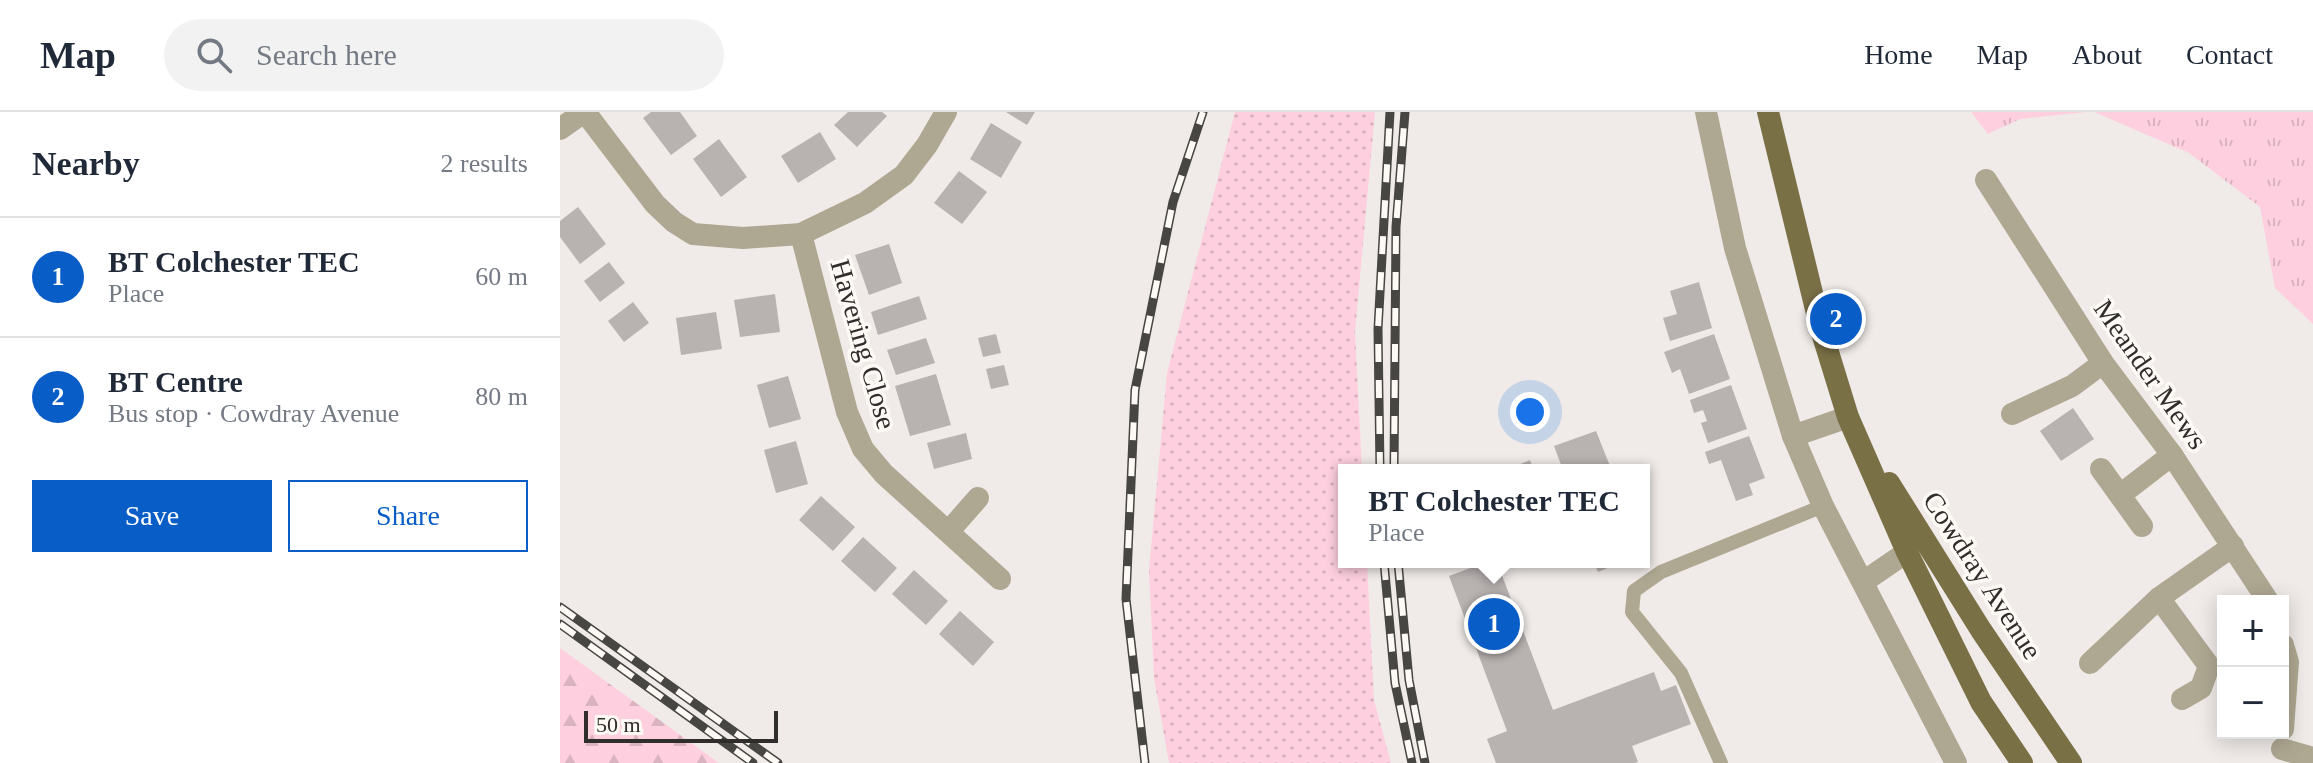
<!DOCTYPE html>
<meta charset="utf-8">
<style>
:root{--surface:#fff;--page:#f2f2f3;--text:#1f2937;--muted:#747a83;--line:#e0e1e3;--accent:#095dc7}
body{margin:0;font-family:Georgia,serif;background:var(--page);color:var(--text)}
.controls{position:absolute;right:24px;bottom:24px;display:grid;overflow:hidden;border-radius:0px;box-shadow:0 4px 20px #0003}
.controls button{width:72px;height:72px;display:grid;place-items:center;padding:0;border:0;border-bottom:2px solid var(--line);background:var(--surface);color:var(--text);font:40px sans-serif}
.scale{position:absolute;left:24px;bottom:20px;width:194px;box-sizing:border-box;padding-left:8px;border:4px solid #2f2e2c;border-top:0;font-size:22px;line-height:28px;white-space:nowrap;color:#2f2e2c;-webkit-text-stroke:6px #fdf9f5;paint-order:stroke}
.you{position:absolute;left:970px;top:300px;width:28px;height:28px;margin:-20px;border:6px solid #fff;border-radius:50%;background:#1a73e8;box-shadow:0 0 0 12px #1a73e833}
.badge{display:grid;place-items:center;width:52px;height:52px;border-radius:50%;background:var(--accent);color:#fff;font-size:26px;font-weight:700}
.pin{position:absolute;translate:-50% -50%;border:4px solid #fff;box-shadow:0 2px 8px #0006}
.popup{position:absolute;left:778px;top:352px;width:312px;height:104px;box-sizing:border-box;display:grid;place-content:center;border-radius:0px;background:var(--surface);filter:drop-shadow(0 2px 6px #0005);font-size:26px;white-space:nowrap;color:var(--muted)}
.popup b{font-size:30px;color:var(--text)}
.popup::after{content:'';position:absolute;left:50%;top:100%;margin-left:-16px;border:16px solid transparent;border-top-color:var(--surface)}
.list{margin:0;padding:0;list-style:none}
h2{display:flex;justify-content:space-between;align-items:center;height:104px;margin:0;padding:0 32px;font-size:34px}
h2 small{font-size:26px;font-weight:400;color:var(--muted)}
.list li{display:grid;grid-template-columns:52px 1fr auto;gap:24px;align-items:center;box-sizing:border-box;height:120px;padding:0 32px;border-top:2px solid var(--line)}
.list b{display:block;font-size:30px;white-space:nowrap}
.list p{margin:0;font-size:26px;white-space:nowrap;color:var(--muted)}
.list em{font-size:26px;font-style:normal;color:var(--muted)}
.actions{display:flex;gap:16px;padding:24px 32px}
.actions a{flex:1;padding:18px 0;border:2px solid var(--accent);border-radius:0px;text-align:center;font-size:28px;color:var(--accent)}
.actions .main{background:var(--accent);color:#fff}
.icon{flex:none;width:44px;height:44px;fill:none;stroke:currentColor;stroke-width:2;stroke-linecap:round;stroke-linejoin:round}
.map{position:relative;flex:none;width:1753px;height:651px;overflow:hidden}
header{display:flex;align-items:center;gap:48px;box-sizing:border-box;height:112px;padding:0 40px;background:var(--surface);border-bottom:2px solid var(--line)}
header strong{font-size:38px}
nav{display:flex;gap:44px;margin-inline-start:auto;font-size:28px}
.search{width:560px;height:72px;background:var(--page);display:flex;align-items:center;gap:20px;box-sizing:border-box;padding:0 28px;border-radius:44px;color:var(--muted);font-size:30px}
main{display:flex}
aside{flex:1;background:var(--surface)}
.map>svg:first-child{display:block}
</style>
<header>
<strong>Map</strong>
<div class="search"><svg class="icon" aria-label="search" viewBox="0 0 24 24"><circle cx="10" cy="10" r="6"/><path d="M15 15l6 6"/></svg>Search here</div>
<nav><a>Home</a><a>Map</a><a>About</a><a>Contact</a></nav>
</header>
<main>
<aside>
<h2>Nearby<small>2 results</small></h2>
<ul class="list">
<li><span class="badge">1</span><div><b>BT Colchester TEC</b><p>Place</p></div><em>60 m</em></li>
<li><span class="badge">2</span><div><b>BT Centre</b><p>Bus stop · Cowdray Avenue</p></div><em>80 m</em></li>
</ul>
<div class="actions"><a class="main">Save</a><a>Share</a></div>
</aside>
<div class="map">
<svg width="1753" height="651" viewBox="0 0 1753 651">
<defs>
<pattern id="grass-dots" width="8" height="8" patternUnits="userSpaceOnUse" patternTransform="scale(2)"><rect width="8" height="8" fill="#fed0df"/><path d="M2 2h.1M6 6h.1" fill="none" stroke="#dab3c0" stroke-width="1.8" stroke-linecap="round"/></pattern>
<pattern id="forest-firs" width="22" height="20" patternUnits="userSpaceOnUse" patternTransform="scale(2)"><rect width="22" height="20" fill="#fed0df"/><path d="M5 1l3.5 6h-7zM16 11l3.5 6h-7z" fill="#dab3c0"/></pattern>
<pattern id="park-tufts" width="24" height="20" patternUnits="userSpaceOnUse" patternTransform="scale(2)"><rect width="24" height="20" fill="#fed0df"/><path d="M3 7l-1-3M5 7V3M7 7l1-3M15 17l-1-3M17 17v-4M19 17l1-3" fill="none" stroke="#dab3c0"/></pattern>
</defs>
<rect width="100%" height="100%" fill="#f0ebe8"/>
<path fill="url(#grass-dots)" d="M675,0h140l-20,220 7,138h-18v92h23l7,138 17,63h-222l-15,-85 -5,-108 18,-197z"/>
<path fill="url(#forest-firs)" d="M0,536l159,115h-159z"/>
<g fill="url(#park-tufts)">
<path d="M1411,0h116l-67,7 -32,15z"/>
<path d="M1534,0h219v212l-38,-36 -15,-81 -71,-54z"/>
</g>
<g fill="#b8b2b1">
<path d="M91,0h29l17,24 -26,19 -28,-37z"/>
<path d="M288,0h34l5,4 -30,31 -23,-22z"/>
<path d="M446,0h29l-8,13z"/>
<path d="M431,11l31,19 -21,36 -31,-19z"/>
<path d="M260,20l16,27 -38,24 -17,-27z"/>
<path d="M159,27l28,38 -26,20 -28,-38z"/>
<path d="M399,59l28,21 -25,32 -28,-21z"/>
<path d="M18,95l28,37 -26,20 -20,-27v-16z"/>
<path d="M329,132l13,39 -33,12 -14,-40z"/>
<path d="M49,150l16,21 -25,19 -16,-21z"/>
<path d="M1139,170l13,46 -42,13 -7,-23 14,-4 -7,-23z"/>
<path d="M215,182l5,38 -40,5 -6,-37z"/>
<path d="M359,184l8,23 -49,16 -7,-23z"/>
<path d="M73,190l16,21 -25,19 -16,-21z"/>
<path d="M156,200l6,37 -41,6 -5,-37z"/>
<path d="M436,222l5,19 -18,4 -5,-19z"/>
<path d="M1154,222l16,45 -41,15 -9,-25 -8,4 -8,-21z"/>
<path d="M366,226l9,25 -39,12 -9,-25z"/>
<path d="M444,253l5,20 -18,4 -5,-20z"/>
<path d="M376,262l15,51 -41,11 -15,-50z"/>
<path d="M228,264l13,43 -32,9 -12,-43z"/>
<path d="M1171,273l16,44 -39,14 -7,-20 6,-2 -4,-11 -9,3 -4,-13z"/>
<path d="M1513,296l21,31 -33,22 -21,-30z"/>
<path d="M1036,319l14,35 -12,4h-35l-9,-24z"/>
<path d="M406,321l6,26 -38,10 -7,-26z"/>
<path d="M1189,324l16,42 -16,6 4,11 -17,6 -15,-41 -12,4 -4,-12z"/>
<path d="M236,329l12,43 -32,9 -12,-43z"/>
<path d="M970,348l4,10h-28z"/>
<path d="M261,384l34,31 -22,24 -34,-31z"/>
<path d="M303,425l34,31 -22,24 -34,-31z"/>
<path d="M911,450h26l56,148 101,-38 7,19 15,-6 15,39 -59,22 6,16 -3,1h-139l-9,-24 20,-8 -58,-155 24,-9z"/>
<path d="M1034,450h28l-24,10z"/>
<path d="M354,458l34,31 -22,24 -34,-31z"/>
<path d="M400,499l34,31 -21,24 -34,-32z"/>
</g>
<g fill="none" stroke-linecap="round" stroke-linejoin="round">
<path stroke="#aea892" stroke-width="14" d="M1161,651l-40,-90 -49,-61 2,-21 27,-19 162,-66"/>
<g stroke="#aea892" stroke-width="22">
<path d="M25,0l70,92 19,18 19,12 50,4 58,-4 64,-31 39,-28 23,-30 19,-33"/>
<path d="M1146,0l29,136 58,188 30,70 133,257"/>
<path d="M0,17l24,-17"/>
<path d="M1426,68l117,183 69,92 96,146"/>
<path d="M241,122l46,178 16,37 21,25 116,105"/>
<path d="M1452,302l60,-28 31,-23"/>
<path d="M1233,324l55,-19"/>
<path d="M1541,357l41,57"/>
<path d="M1560,383l52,-40"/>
<path d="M389,419l29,-33"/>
<path d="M1303,470l44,-30"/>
<path d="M1599,486l50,68 -8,22 -19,11"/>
<path d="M1723,533l5,17 -5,67"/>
<path d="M1530,551l69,-65 74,-52"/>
<path d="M1722,637l31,9"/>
</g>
<g stroke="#7a7046" stroke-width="22">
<path d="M1208,0l52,214 28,91 59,135 74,150 41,61"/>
<path d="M1329,371l92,147 90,133"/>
</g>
<defs>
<g id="rail">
<path d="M820,358l-2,-141 12,-217"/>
<path d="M834,358l2,-243 9,-115"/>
<path d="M824,450l11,121 17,80"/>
<path d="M838,450l11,118 16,83"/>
<path d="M0,495l218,156"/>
<path d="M0,512l193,139"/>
<path d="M585,651l-19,-164 9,-209 38,-188 30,-90"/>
</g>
</defs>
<use href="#rail" stroke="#474643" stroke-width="9"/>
<use href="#rail" stroke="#fdf9f5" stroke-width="6" stroke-dasharray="18" stroke-linecap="butt"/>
</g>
<g text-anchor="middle" stroke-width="7" stroke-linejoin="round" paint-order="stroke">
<g font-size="28" fill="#2f2e2c" stroke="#fdf9f5">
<text transform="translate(304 232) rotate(74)" y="10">Havering Close</text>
<text transform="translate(1591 262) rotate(55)" y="10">Meander Mews</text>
<text transform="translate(1423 463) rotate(57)" y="10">Cowdray Avenue</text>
</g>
</g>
</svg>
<div class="controls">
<button>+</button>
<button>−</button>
</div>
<div class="scale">50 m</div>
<div class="you"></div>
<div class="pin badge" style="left:934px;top:512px">1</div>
<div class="popup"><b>BT Colchester TEC</b>Place</div>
<div class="pin badge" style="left:1276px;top:207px">2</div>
</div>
</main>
